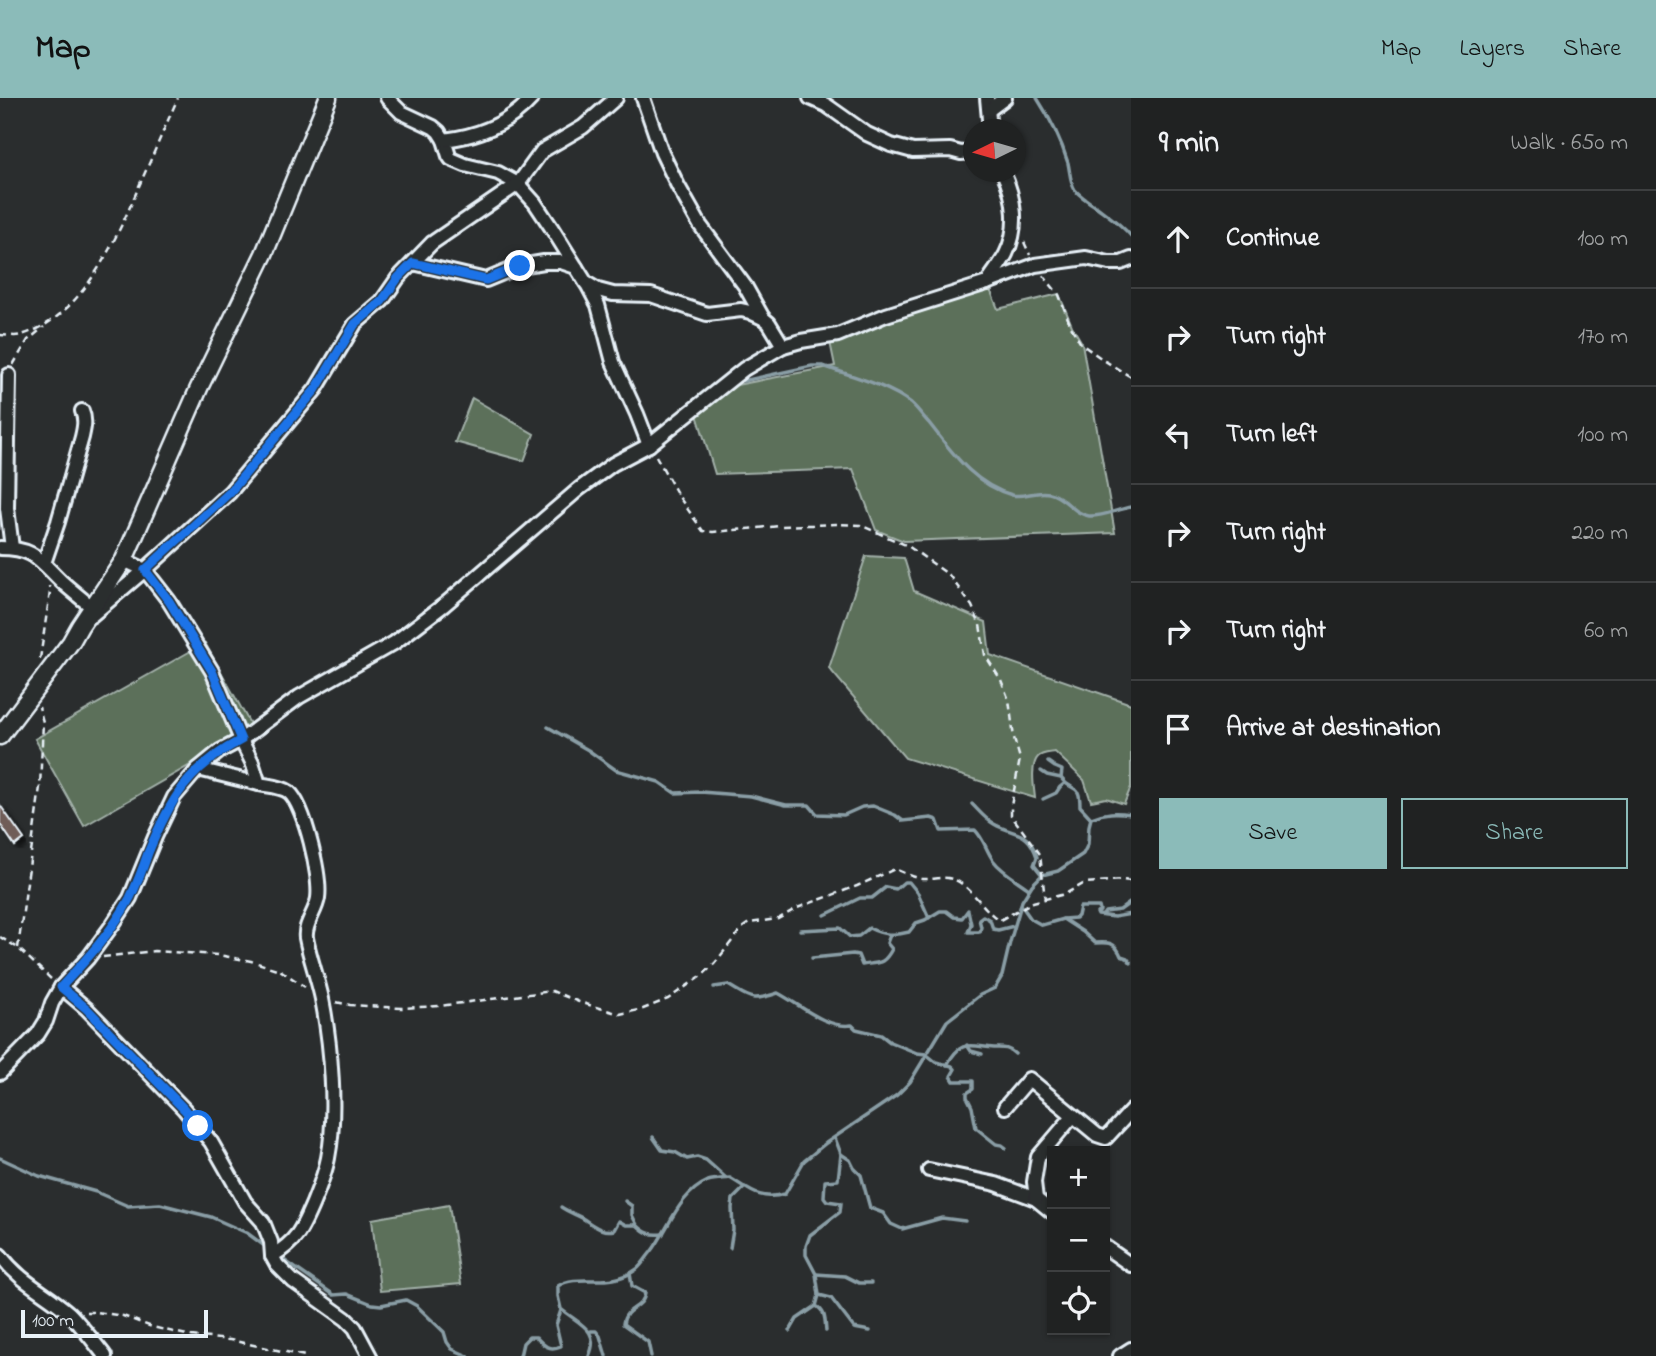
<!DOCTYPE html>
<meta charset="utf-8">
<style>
:root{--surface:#202222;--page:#2d2f2f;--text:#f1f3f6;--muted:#a2a4a5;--line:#3d3f40;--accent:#8bbbb9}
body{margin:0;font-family:"Indie Flower",sans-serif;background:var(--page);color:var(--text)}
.controls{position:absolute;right:21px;bottom:21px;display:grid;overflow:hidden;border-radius:0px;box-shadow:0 2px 5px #0004}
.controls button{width:63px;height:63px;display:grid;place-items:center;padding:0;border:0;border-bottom:2px solid var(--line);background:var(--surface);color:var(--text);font:35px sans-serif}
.compass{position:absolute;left:963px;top:21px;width:63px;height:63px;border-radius:50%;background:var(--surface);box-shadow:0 2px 5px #0004;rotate:265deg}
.scale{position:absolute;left:21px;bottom:18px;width:187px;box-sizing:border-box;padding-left:7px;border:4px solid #e8f1f8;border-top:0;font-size:19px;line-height:24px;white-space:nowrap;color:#e8f1f8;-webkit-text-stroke:5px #2a2d2e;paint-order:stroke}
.stop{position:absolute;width:21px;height:21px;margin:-16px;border:5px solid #1a73e8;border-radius:50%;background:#fff}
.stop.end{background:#1a73e8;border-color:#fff;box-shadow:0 2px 7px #0008}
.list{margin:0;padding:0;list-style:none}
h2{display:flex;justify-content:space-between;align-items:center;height:91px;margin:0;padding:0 28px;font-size:30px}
h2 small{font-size:23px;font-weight:400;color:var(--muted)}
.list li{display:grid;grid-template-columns:46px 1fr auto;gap:21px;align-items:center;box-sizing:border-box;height:98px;padding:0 28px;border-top:2px solid var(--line)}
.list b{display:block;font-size:26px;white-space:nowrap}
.list em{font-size:23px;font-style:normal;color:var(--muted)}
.actions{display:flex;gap:14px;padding:21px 28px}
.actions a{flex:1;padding:16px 0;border:2px solid var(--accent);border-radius:0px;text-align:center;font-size:24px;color:var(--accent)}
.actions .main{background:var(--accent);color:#111}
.icon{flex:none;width:38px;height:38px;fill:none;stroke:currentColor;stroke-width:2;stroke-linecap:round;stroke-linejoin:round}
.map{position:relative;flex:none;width:1131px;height:1258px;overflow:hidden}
header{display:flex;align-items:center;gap:42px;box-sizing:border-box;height:98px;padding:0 35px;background:var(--accent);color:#111}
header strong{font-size:33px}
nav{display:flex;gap:38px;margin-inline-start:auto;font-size:24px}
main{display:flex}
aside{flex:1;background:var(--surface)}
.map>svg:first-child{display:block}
</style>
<header>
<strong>Map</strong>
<nav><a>Map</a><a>Layers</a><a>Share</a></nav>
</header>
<main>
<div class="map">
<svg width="1131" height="1258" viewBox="0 0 1131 1258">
<defs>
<filter id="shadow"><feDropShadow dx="4.5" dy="4.5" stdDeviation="2" flood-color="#0009"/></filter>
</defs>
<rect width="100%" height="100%" fill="#2a2d2e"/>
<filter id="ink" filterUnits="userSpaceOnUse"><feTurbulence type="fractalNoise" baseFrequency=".0143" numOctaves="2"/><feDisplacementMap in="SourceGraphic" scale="14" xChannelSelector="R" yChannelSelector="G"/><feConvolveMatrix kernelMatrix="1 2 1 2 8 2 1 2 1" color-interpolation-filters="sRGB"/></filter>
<g filter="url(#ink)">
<g fill="#5c705a" stroke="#a2b0a9" stroke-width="2">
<path d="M987,184l11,27 61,-15 13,32 10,17 33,190 -211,8 -28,-11 -23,-61 -138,5 -20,-66 31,-21 109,-21 -6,-29z"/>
<path d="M472,300l62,36 -10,27 -69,-19z"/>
<path d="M866,458l38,2 10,33 72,31 4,33 141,49v83l-7,17 -18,-6 -15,3 -7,-21 -29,-28c-5,1 -13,1 -17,5 -8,8 -4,31 -3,41l-130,-40 -76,-90z"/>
<path d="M205,545l48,86 -169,97 -49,-87z"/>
<path d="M449,1107l12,79 -81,7 -8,-72z"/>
</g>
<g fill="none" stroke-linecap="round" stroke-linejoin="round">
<g stroke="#8a9ea6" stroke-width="3.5">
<path d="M1037,0c13,20 24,42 31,65 2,9 2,19 7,27 6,7 14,12 22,17 12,9 24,17 34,29"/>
<path d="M743,283l69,-15h11c28,10 65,19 88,37 7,6 12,14 18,20 23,29 45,62 83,72 12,3 24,-5 37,-2 16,3 24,21 40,23 14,1 29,-7 42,-9"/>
<path d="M548,629l40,23 28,20 43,12 16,11 26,-1 50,4 35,9h23l8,9 27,1 18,-8 11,-1 22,9 8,6 28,-3 6,2 4,11 34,-1c9,9 11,20 18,30 9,12 24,20 36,29"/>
<path d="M1048,664l7,5 7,3 -1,8"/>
<path d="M1041,673l6,4 14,3c11,15 19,4 19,28l11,12"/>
<path d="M1043,701l13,-6 4,-6 5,-4"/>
<path d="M972,706c7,7 13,15 22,20 21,12 34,5 43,33l-3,8 8,10"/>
<path d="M1021,807l10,14 11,6 21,-6 20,13 12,11c15,-1 20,-1 26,13l6,2 4,5"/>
<path d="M825,817l35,-17h12l14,-11 10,2 8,-7h5l9,11 11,25"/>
<path d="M1103,817l2,-3 15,-2 11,-8"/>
<path d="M1063,821l13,-1 2,-2 2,-9h19l1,4 -3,2 1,2 16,2 17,-3"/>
<path d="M800,832l40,-2 10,9 9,-1 10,-8c14,7 25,8 40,4l7,-9 9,-3 15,-9h6l8,6 8,1 6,-8 3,14 -3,8h12l1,-5 -2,-8 4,-3 7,4 3,9 5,1 16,-4"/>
<path d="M812,860l41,-4 5,1 4,10c16,-3 21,1 30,-16l-5,-6 3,-8"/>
<path d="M714,889l14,-2c24,14 23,17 50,8 21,11 48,36 74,32l4,4 25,6 9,7 27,11 9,1 10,8 16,4 3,3 -4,7 3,5h19v8l-6,4v4l5,10 4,21 20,16 6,1 4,3"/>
<path d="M967,947l4,6 11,3"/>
<path d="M947,967c14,-26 23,-19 47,-17 9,0 14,-1 21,6"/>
<path d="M653,1039l9,13 13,2 12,7 10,-2 9,3 20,18"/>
<path d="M835,1040l6,16 -3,26 -13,1 -1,16 3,4 14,2 -1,9 -30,23 -4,11v9l10,19 3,21 12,3 23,30 16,3"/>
<path d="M841,1056l9,6 4,8 7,7 9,33 13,5 8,11 11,5 40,-11 23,3"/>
<path d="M0,1060l39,18 57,16 32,14 32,-2 51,13 36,16 19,14"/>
<path d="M625,1103l7,5v9l5,10"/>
<path d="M561,1109c7,5 14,7 21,11 10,6 19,15 32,12l5,-9 7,4h11c9,9 14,10 26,9"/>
<path d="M730,1150l3,-18 -1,-22 1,-9 12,-12"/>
<path d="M278,1158l56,39 13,-1 25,10 9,1 25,-5 11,6 27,26 3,10 5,7 16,7"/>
<path d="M630,1175l2,13 13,7c-2,17 -20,13 -22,31l25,18 3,14"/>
<path d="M816,1176l29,2 14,7h12"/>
<path d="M816,1208c10,5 9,15 10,25"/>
<path d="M591,1233h5l4,5 6,20"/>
<path d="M790,1233l7,-12 19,-13 3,-11"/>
<path d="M520,1258l3,-13 6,-6h7c8,9 13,14 25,9l-5,-21 5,-15"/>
<path d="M589,1258c12,-26 -10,-32 -28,-47l-3,-13v-10c22,-14 51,4 79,-17 5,-4 9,-11 14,-17 18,-23 27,-58 57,-71 7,-2 15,-2 22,-3 20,12 29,23 55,16l19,-33 22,-18 71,-48 13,-13 37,-61 33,-26 15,-7 7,-12 8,-34 12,-41 10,-16 10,-10 16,-4 25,-17 5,-10 1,-18 2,-8c14,-6 25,-6 40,-4"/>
</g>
</g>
<path fill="#6f5d59" stroke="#e8f1f8" stroke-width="2" filter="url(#shadow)" d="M0,707l24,34 -9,7 -15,-22z"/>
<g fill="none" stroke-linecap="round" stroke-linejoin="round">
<defs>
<g id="minor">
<path d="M387,0l14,14 32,15 6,5 5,8 5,16 2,3 14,6 33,8 20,11 17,19 16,24 35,56 12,7 15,4 38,1 56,19 34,-4 9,2 13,6 6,5 14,23"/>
<path d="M643,0l19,55 16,33 22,39 45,61 18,32"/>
<path d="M810,0l16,7 41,29 24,11 22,6 37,-1 11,3 13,-1"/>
<path d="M987,0l3,32"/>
<path d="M989,12l16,-12"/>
<path d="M444,42c34,-4 65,-16 88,-42"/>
<path d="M413,165l73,17 34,-14 24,-4h17l15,5"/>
<path d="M987,185c6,-10 14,-19 19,-29 13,-26 9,-56 -3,-82"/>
<path d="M587,186l11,21 15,57 24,52 12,31"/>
<path d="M9,277l-2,133 5,40"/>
<path d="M0,450c35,0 39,12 62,34 10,9 20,17 30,25"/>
<path d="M124,462l21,10 24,31 43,70 29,69 11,22 7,22c9,2 22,2 30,8 16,14 32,85 29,106 -2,14 -14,26 -12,40 4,21 12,41 16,61 9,46 15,113 6,159 -3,16 -9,30 -15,45 -11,26 -16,38 -41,53"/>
<path d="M44,465l14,-41 24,-85c2,-9 4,-17 0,-26"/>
<path d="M91,518l54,-46 85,-78 86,-103 39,-65 27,-23 16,-23 34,-35 86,-59 24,-33 41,-24 33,-29"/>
<path d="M198,671l61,15"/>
<path d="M61,889l26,22 97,100 27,33 34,60 18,20 8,20 1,14 5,9 16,16 53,38 9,9 15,28"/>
<path d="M0,975l38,-39 8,-13 6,-18 9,-16 27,-29 25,-34 17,-26 25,-61 19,-40 24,-28 22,-18 21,-11 58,-43 95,-54 50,-38 135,-116 34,-25 36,-19 95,-76 39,-23 18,-5 37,-6 48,-20 101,-32 48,-18 51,-7 23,5h12l10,-4"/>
<path d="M1005,1009l24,-28 68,56 9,3 25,-27"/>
<path d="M929,1072l67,14 40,15 16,13"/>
<path d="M1036,1101l-2,-17 4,-25 35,-41"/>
<path d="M1105,1149l26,18"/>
<path d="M0,1157c21,28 45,37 69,58 12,12 25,29 36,43"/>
<path d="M1120,1258l11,-7"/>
</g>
<path id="tertiary" d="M0,638l71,-94 9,-16 44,-66 75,-172 65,-134 64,-156"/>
</defs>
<use href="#minor" stroke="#e8f1f8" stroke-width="18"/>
<use href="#tertiary" stroke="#e8f1f8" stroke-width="21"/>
<g stroke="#e8f1f8" stroke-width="2.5" stroke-dasharray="7 5" stroke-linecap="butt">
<path d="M1024,144l6,13"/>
<path d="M1043,177l16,20 12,32 10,17 24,17 26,16"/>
<path d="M0,237c7,0 15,2 21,0 64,-17 98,-103 122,-158 12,-26 23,-53 35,-79"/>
<path d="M13,267l15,-25 16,-13"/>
<path d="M656,358l23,41 24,34 10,1 67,-6 59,-2 21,1 48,21 41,29 23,31 8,19 5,30 16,25 8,20 5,38 6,21 -9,47v9l29,39 5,46"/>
<path d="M40,561l10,-67 -1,-6"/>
<path d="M0,839l18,11 33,31"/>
<path d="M18,850l22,-161 3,-65 -4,-15"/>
<path d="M103,859l51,-6 64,4 33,6 29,9 25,17"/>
<path d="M336,904l14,3 52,3 37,-2 113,-15 27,11 41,12 23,-5 25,-10 36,-25 11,-11 27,-35 7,-5 29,-4 19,-11 60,-22 38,-17c9,4 18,8 27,10 15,1 23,-5 37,3 15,9 30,34 41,38l33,-18 32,-8 20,-11 37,-3 9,1"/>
<path d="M86,1214h11l26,4 29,11 39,9 39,4 75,16"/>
</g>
<use href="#minor" stroke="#2a2d2e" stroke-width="12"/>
<use href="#tertiary" stroke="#2a2d2e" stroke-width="16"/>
</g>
</g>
<g fill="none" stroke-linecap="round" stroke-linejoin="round" filter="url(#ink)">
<path stroke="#1a73e8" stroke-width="9" d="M198,1028l-14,-17 -97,-100 -26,-22c25,-27 51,-55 69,-89 7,-14 13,-30 18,-45 22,-53 40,-85 93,-113l-29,-69 -43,-70 -24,-31 85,-78 86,-103 39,-65 27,-23 16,-23 15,-15 73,17 34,-14"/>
</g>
</svg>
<div class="controls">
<button>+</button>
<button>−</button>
<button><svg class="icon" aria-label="locate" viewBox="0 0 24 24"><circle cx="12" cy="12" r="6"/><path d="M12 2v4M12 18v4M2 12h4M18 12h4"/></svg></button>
</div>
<svg class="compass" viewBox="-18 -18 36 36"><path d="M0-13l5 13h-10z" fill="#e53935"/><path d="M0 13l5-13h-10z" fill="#a2a4a5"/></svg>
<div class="scale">100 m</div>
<div class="stop" style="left:198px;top:1028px"></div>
<div class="stop end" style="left:520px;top:168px"></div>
</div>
<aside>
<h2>9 min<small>Walk · 650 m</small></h2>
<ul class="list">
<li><svg class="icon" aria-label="ahead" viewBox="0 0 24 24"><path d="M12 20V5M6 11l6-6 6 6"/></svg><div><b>Continue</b></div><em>100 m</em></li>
<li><svg class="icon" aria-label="right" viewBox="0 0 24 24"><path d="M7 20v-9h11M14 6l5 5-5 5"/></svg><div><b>Turn right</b></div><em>170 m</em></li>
<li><svg class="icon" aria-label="left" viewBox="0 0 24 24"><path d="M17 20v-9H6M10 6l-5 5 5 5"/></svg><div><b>Turn left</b></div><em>100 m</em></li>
<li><svg class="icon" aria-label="right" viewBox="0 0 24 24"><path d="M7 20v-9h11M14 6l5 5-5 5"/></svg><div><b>Turn right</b></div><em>220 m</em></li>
<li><svg class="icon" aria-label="right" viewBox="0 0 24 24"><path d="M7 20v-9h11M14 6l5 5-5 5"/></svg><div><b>Turn right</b></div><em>60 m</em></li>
<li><svg class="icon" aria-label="arrive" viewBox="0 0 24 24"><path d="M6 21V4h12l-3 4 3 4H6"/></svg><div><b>Arrive at destination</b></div></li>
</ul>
<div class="actions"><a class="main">Save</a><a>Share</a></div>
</aside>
</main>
